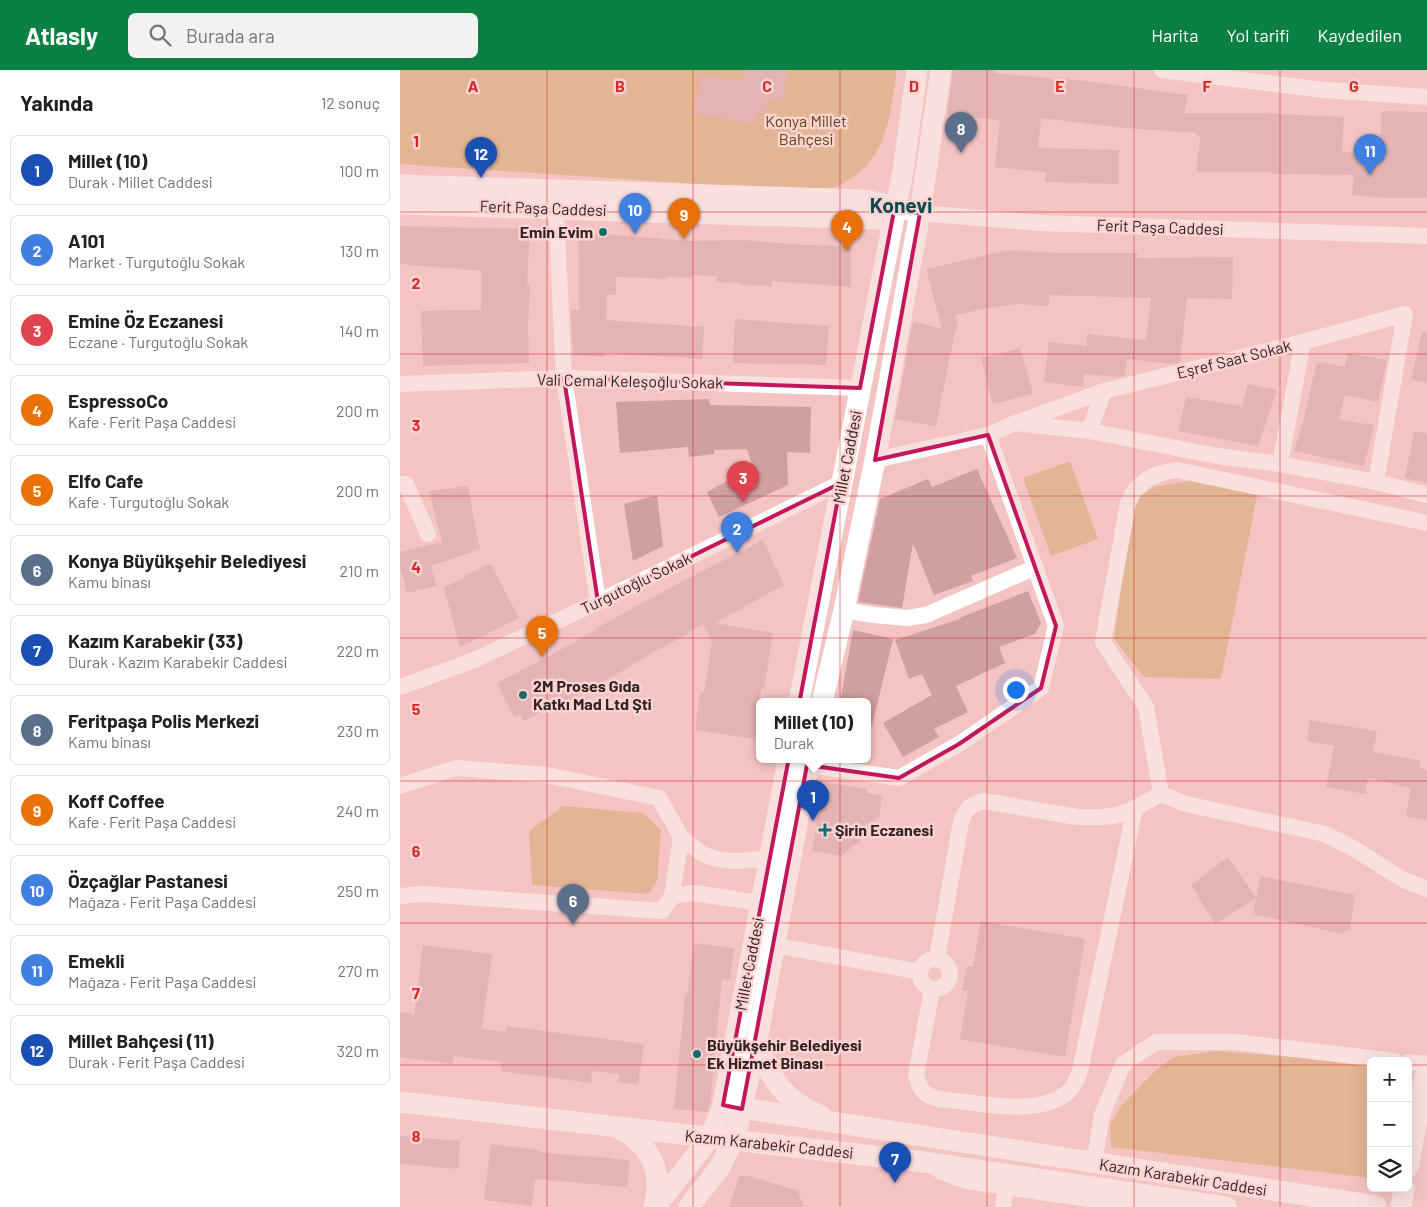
<!DOCTYPE html>
<html lang="tr">
<meta charset="utf-8">
<style>
:root{--surface:#fff;--page:#f2f2f2;--text:#202124;--muted:#757577;--line:#e0e0e0;--accent:#0b8043}
body{margin:0;font-family:Barlow,sans-serif;background:var(--page);color:var(--text)}
.controls{position:absolute;right:15px;bottom:15px;display:grid;overflow:hidden;border-radius:8px;box-shadow:0 5px 20px #0002}
.controls button{width:45px;height:45px;display:grid;place-items:center;padding:0;border:0;border-bottom:1px solid var(--line);background:var(--surface);color:var(--text);font:25px sans-serif}
.you{position:absolute;left:615px;top:619px;width:18px;height:18px;margin:-12px;border:4px solid #fff;border-radius:50%;background:#1a73e8;box-shadow:0 0 0 8px #1a73e833}
.badge{display:grid;place-items:center;width:32px;height:32px;border-radius:50%;background:var(--accent);color:#fff;font-size:16px;font-weight:700}
.pin{position:absolute;translate:-50% -41px;filter:drop-shadow(0 1px 2px #0008)}
.pin::after{content:'';position:absolute;top:26px;width:18px;height:15px;background:inherit;clip-path:polygon(0 0,100% 0,50% 100%)}
.popup{position:absolute;left:356px;top:628px;width:115px;height:65px;box-sizing:border-box;display:grid;place-content:center;border-radius:8px;background:var(--surface);filter:drop-shadow(0 1px 4px #0005);font-size:16px;white-space:nowrap;color:var(--muted)}
.popup b{font-size:19px;color:var(--text)}
.popup::after{content:'';position:absolute;left:50%;top:100%;margin-left:-10px;border:10px solid transparent;border-top-color:var(--surface)}
.list{margin:0;padding:0;list-style:none}
h2{display:flex;justify-content:space-between;align-items:center;height:65px;margin:0;padding:0 20px;font-size:21px}
h2 small{font-size:16px;font-weight:400;color:var(--muted)}
.list li{display:grid;grid-template-columns:32px 1fr auto;gap:15px;align-items:center;box-sizing:border-box;height:70px;margin:0 10px 10px;padding:0 10px;border:1px solid var(--line);border-radius:8px}
.list b{display:block;font-size:19px;white-space:nowrap}
.list p{margin:0;font-size:16px;white-space:nowrap;color:var(--muted)}
.list em{font-size:16px;font-style:normal;color:var(--muted)}
.icon{flex:none;width:28px;height:28px;fill:none;stroke:currentColor;stroke-width:2;stroke-linecap:round;stroke-linejoin:round}
.map{position:relative;flex:none;width:1027px;height:1137px;overflow:hidden}
header{display:flex;align-items:center;gap:30px;box-sizing:border-box;height:70px;padding:0 25px;background:var(--accent);color:#fff}
header strong{font-size:24px}
nav{display:flex;gap:28px;margin-inline-start:auto;font-size:18px}
.search{width:350px;height:45px;background:var(--page);display:flex;align-items:center;gap:12px;box-sizing:border-box;padding:0 18px;border-radius:8px;color:var(--muted);font-size:19px}
main{display:flex}
aside{flex:1;background:var(--surface)}
.map>svg:first-child{display:block}
</style>
<header>
<strong>Atlasly</strong>
<div class="search"><svg class="icon" aria-label="search" viewBox="0 0 24 24"><circle cx="10" cy="10" r="6"/><path d="M15 15l6 6"/></svg>Burada ara</div>
<nav><a>Harita</a><a>Yol tarifi</a><a>Kaydedilen</a></nav>
</header>
<main>
<aside>
<h2>Yakında<small>12 sonuç</small></h2>
<ul class="list">
<li><span class="badge" style="background:#1a4fb4">1</span><div><b>Millet (10)</b><p>Durak · Millet Caddesi</p></div><em>100 m</em></li>
<li><span class="badge" style="background:#3f7fe0">2</span><div><b>A101</b><p>Market · Turgutoğlu Sokak</p></div><em>130 m</em></li>
<li><span class="badge" style="background:#e0444e">3</span><div><b>Emine Öz Eczanesi</b><p>Eczane · Turgutoğlu Sokak</p></div><em>140 m</em></li>
<li><span class="badge" style="background:#e8710a">4</span><div><b>EspressoCo</b><p>Kafe · Ferit Paşa Caddesi</p></div><em>200 m</em></li>
<li><span class="badge" style="background:#e8710a">5</span><div><b>Elfo Cafe</b><p>Kafe · Turgutoğlu Sokak</p></div><em>200 m</em></li>
<li><span class="badge" style="background:#5c6f8a">6</span><div><b>Konya Büyükşehir Belediyesi</b><p>Kamu binası</p></div><em>210 m</em></li>
<li><span class="badge" style="background:#1a4fb4">7</span><div><b>Kazım Karabekir (33)</b><p>Durak · Kazım Karabekir Caddesi</p></div><em>220 m</em></li>
<li><span class="badge" style="background:#5c6f8a">8</span><div><b>Feritpaşa Polis Merkezi</b><p>Kamu binası</p></div><em>230 m</em></li>
<li><span class="badge" style="background:#e8710a">9</span><div><b>Koff Coffee</b><p>Kafe · Ferit Paşa Caddesi</p></div><em>240 m</em></li>
<li><span class="badge" style="background:#3f7fe0">10</span><div><b>Özçağlar Pastanesi</b><p>Mağaza · Ferit Paşa Caddesi</p></div><em>250 m</em></li>
<li><span class="badge" style="background:#3f7fe0">11</span><div><b>Emekli</b><p>Mağaza · Ferit Paşa Caddesi</p></div><em>270 m</em></li>
<li><span class="badge" style="background:#1a4fb4">12</span><div><b>Millet Bahçesi (11)</b><p>Durak · Ferit Paşa Caddesi</p></div><em>320 m</em></li>
</ul>
</aside>
<div class="map">
<svg width="1027" height="1137" viewBox="0 0 1027 1137">
<rect width="100%" height="100%" fill="#f4c4c3"/>
<g fill="#cca35e">
<path d="M0,0h497c-7,45 -9,93 -58,115 -6,3 -15,4 -22,7l-417,-28z"/>
<path d="M670,391l28,78 -47,17 -28,-78z"/>
<path d="M789,411l69,10 -37,188 -77,-2 -30,-38 19,-138 21,-14z"/>
<path d="M163,736l80,7 18,17 -4,51 -9,13 -116,-9 -3,-54z"/>
<path d="M817,981l154,12v115l-260,-31 -1,-23 11,-18 35,-36 18,-13z"/>
</g>
<g fill="#cfa0a0">
<path d="M345,0h43l-6,31 -14,-3 -3,15 -7,-2 -3,13 -61,-11 8,-39 40,8z"/>
<path d="M553,0h42v3l61,6v-2l132,18 -4,18h76l84,4 -2,35 37,3 3,-44 45,1v86h-42l-33,-3 2,-20 -82,-1v-2h-75v-19h2l1,-16 -3,-1v-3l-72,-5 -84,-10 -3,30 81,2v34l-74,-2 1,-10 -51,-5 5,-47 -53,-5z"/>
<path d="M0,156l130,3 -3,56h3l-2,42 1,36 -106,3 -2,-55 60,-1v-39l-81,-7z"/>
<path d="M178,162l112,9 53,-1 63,5 45,1v41l-79,-6v5l-31,-1v-2l-24,-1v-6l-24,-1v3l-26,-1v2l-51,-2v18h-9l-1,25 98,7 -2,32 -97,-6 -1,4 -31,-2 -2,-45h8z"/>
<path d="M609,180l51,3h77v5l96,-1 -1,42 -45,-1 -7,64 -8,2 -45,-5 -2,17 -7,1 -34,-3 -1,13 -39,-5 5,-40 37,4 1,-12 59,6 5,-42 -102,-3v11l-31,-2 -29,4 -34,7 3,13 -3,4 -19,94 -41,-7 18,-98 29,8 -16,-60z"/>
<path d="M335,249l94,7 -3,39 -93,-2z"/>
<path d="M1022,262h5v51l-16,-3z"/>
<path d="M620,278l12,41v5l-39,10 -12,-46z"/>
<path d="M948,283l39,7 -9,42 -33,-7 -6,25 35,5 -10,41 -70,-15 10,-33 12,-53 4,-3 25,5z"/>
<path d="M848,314l29,6 -19,56 -80,-15 8,-34 56,9z"/>
<path d="M309,329l1,6 101,2 -1,46 -23,-1 1,33 -69,32 -12,-25 46,-25 -6,-18 -33,1v4l-25,3 -1,-10 -68,6 -4,-51z"/>
<path d="M1014,361l13,2v50l-22,-5z"/>
<path d="M577,399l40,89 -46,18 2,5 -39,14 -21,-52 -11,65 -44,-6 22,-103 48,-20 4,8z"/>
<path d="M68,416l4,21v4l8,38 -49,17 5,20 -29,7 -7,-27v-14l42,-10 -13,-51z"/>
<path d="M257,425l6,51 -30,15 -9,-57z"/>
<path d="M363,470l21,45 -69,38 58,10 -9,56 -2,-1 -3,14 -4,37 -60,-9 5,-38 4,1 8,-52 -9,-17 -42,25 -1,-1 -39,24 -47,25 1,1 -24,13 -2,-3 -25,13 -4,-7 -6,3 -17,-34 63,-33 36,-20 -1,-1 84,-46z"/>
<path d="M86,495h5l28,53 -59,29 -16,-59z"/>
<path d="M628,521l13,32 -6,11 -36,13 6,16 -49,23 12,26 -34,17 5,8 -36,20 -20,-34 49,-28 -10,-21 -13,5 -14,-39 65,-21 -1,-1z"/>
<path d="M453,560l40,9 -21,87 -5,-1v-23h-27z"/>
<path d="M910,650l67,11 -4,21 48,9 -2,7 8,2v50l-21,-4 5,-28 -43,-10 -3,16 -39,-7 8,-41 -27,-5z"/>
<path d="M424,712l43,7v4l15,2 -3,22 -15,9 -4,15 -19,15 -29,-5z"/>
<path d="M828,787l28,41 4,-22 95,19 -5,35h-5l-2,4 -90,-20 3,-16 -41,26 -24,-39z"/>
<path d="M581,851l104,18 -20,118 -105,-18 8,-48h-6l5,-25 6,1z"/>
<path d="M294,873l40,5 -4,32 -8,-1 -12,126 -3,7 -33,-3 11,-114h2z"/>
<path d="M23,875l69,9 -10,75 24,3 1,-6 137,18 -6,41 -20,-3 1,-8 -27,-3 -1,12 -90,-12 1,-9 -48,-6 -2,8 -52,-7v-45l14,2z"/>
<path d="M0,1066l60,5 -2,28 -58,-5z"/>
<path d="M91,1074l48,6v2l91,8 -3,27 -92,-8 -3,27 -48,-6z"/>
<path d="M339,1106h10l49,15 6,16h-75z"/>
</g>
<g fill="none" stroke-linecap="round" stroke-linejoin="round">
<g stroke="#fff" stroke-width="16">
<path d="M762,0l162,20 103,7"/>
<path d="M156,139l8,169 34,224"/>
<path d="M494,141l147,12 386,13"/>
<path d="M0,314l164,-6 296,10"/>
<path d="M619,352l85,-31"/>
<path d="M689,361l15,-40 199,-49 102,-28 -29,168"/>
<path d="M475,390l113,-25 27,-12 74,8 128,25 63,8 96,18 51,13"/>
<path d="M880,394l23,-122"/>
<path d="M0,414h6l22,50"/>
<path d="M1027,453l-250,-53c-23,3 -40,11 -49,33l-25,139 43,65 15,87 25,10 139,30 28,14 49,31 25,10"/>
<path d="M444,540l30,5 33,3 19,-3 110,-48"/>
<path d="M0,617l72,-26 126,-59 243,-119"/>
<path d="M407,695l92,13 60,-34 82,-56 15,-62 -68,-191"/>
<path d="M0,716l56,-18 91,7 112,23 22,39 -9,59"/>
<path d="M281,767c8,6 17,15 26,19 20,7 42,6 62,1"/>
<path d="M0,826l23,-2 239,17 10,-15 22,-3 66,10"/>
<path d="M374,875l146,27"/>
<circle cx="535" cy="904" r="15"/>
<path d="M537,889l23,-132c3,-15 8,-22 23,-26l94,16h27l14,-2 17,-7 26,-14"/>
<path d="M532,920l-16,85c2,6 3,13 8,17 10,9 28,8 41,10 29,4 80,12 104,-11 6,-5 8,-13 11,-20l55,-263"/>
<path d="M1008,992l19,2"/>
<path d="M694,1094l8,-49 21,-51 33,-22h79l160,19"/>
<path d="M540,1101l26,10 177,26"/>
<path d="M603,1137l3,-20"/>
</g>
<g stroke="#fff" stroke-width="21">
<path d="M0,115l463,15 18,3 13,8"/>
<path d="M0,134l478,15 16,-8"/>
<path d="M399,632l104,-531 14,-101"/>
<path d="M422,632l22,-92 31,-150 45,-247 21,-143"/>
<path d="M356,975c17,35 27,55 65,71"/>
<path d="M0,1032l517,59 309,46"/>
<path d="M323,1035l653,101"/>
<path d="M218,1058c33,17 46,43 36,79"/>
<path d="M1008,1097l19,-101"/>
<path d="M255,1137l55,-69 13,-33 65,-345"/>
<path d="M289,1137l31,-40 13,-26 5,-16 18,-80 53,-285"/>
<path d="M1001,1137l3,-19"/>
</g>
</g>
<path d="M0 0H1027V1137H0ZM494,141l26,2 -45,247 113,-25 68,191 -15,62 -82,56 -60,34 -92,-13 -65,344 -19,-4 118,-622 -243,119 -34,-224 296,10z" fill="#f4c4c3" fill-opacity=".55" fill-rule="evenodd"/>
<path fill="none" stroke="#c2185b" stroke-width="4" stroke-linejoin="round" d="M494,141l26,2 -45,247 113,-25 68,191 -15,62 -82,56 -60,34 -92,-13 -65,344 -19,-4 118,-622 -243,119 -34,-224 296,10z"/>
<path fill="none" stroke="#d62828" stroke-width="1" stroke-opacity="0.55" d="M147,0v1137M293,0v1137M440,0v1137M587,0v1137M734,0v1137M880,0v1137M0,142h1027M0,284h1027M0,426h1027M0,568h1027M0,711h1027M0,853h1027M0,995h971M1008,995h19"/>
<g fill="#1c696d" stroke="#fbd3d2" stroke-width="2">
<circle cx="203" cy="162" r="5"/>
<circle cx="123" cy="625" r="5"/>
<path d="M422.5 752.5h5v5h5v5h-5v5h-5v-5h-5v-5h5z"/>
<circle cx="297" cy="984" r="5"/>
</g>
<g text-anchor="middle" stroke-width="5" stroke-linejoin="round" paint-order="stroke">
<g font-size="16" fill="#604513" stroke="#fbd3d2">
<text x="406" y="57">Konya Millet<tspan x="406" dy="18">Bahçesi</tspan></text>
</g>
<g font-size="16" fill="#342222" stroke="#fbd3d2">
<text transform="translate(143 138) rotate(2)" y="6">Ferit Paşa Caddesi</text>
<text transform="translate(760 157) rotate(2)" y="6">Ferit Paşa Caddesi</text>
<text transform="translate(834 289) rotate(-14)" y="6">Eşref Saat Sokak</text>
<text transform="translate(230 311) rotate(1)" y="6">Vali Cemal Keleşoğlu Sokak</text>
<text transform="translate(447 387) rotate(-79)" y="6">Millet Caddesi</text>
<text transform="translate(236 513) rotate(-26)" y="6">Turgutoğlu Sokak</text>
<text transform="translate(349 894) rotate(-79)" y="6">Millet Caddesi</text>
<text transform="translate(369 1074) rotate(6)" y="6">Kazım Karabekir Caddesi</text>
<text transform="translate(783 1107) rotate(9)" y="6">Kazım Karabekir Caddesi</text>
</g>
<g font-size="16" font-weight="bold" fill="#342222" stroke="#fbd3d2" text-anchor="start">
<text x="193" y="168" text-anchor="end">Emin Evim</text>
<text x="133" y="622">2M Proses Gıda<tspan x="133" dy="18">Katkı Mad Ltd Şti</tspan></text>
<text x="435" y="766">Şirin Eczanesi</text>
<text x="307" y="981">Büyükşehir Belediyesi<tspan x="307" dy="18">Ek Hizmet Binası</tspan></text>
</g>
<g font-size="21" font-weight="bold" fill="#0c4c4e" stroke="#fbd3d2">
<text x="501" y="143">Konevi</text>
</g>
</g>
<g font-size="16" text-anchor="middle" font-weight="bold" fill="#d62828" stroke="#fbd3d2" stroke-width="5" stroke-linejoin="round" paint-order="stroke">
<text x="73" y="22">A</text>
<text x="220" y="22">B</text>
<text x="367" y="22">C</text>
<text x="514" y="22">D</text>
<text x="660" y="22">E</text>
<text x="807" y="22">F</text>
<text x="954" y="22">G</text>
<text x="16" y="77">1</text>
<text x="16" y="219">2</text>
<text x="16" y="361">3</text>
<text x="16" y="503">4</text>
<text x="16" y="645">5</text>
<text x="16" y="787">6</text>
<text x="16" y="929">7</text>
<text x="16" y="1072">8</text>
</g>
</svg>
<div class="controls">
<button>+</button>
<button>−</button>
<button><svg class="icon" aria-label="layers" viewBox="0 0 24 24"><path d="M12 4l9 5-9 5-9-5zM3 14l9 5 9-5"/></svg></button>
</div>
<div class="you"></div>
<div class="pin badge" style="left:413px;top:751px;background:#1a4fb4">1</div>
<div class="popup"><b>Millet (10)</b>Durak</div>
<div class="pin badge" style="left:337px;top:483px;background:#3f7fe0">2</div>
<div class="pin badge" style="left:343px;top:432px;background:#e0444e">3</div>
<div class="pin badge" style="left:447px;top:181px;background:#e8710a">4</div>
<div class="pin badge" style="left:142px;top:587px;background:#e8710a">5</div>
<div class="pin badge" style="left:173px;top:855px;background:#5c6f8a">6</div>
<div class="pin badge" style="left:495px;top:1113px;background:#1a4fb4">7</div>
<div class="pin badge" style="left:561px;top:83px;background:#5c6f8a">8</div>
<div class="pin badge" style="left:284px;top:169px;background:#e8710a">9</div>
<div class="pin badge" style="left:235px;top:164px;background:#3f7fe0">10</div>
<div class="pin badge" style="left:970px;top:105px;background:#3f7fe0">11</div>
<div class="pin badge" style="left:81px;top:108px;background:#1a4fb4">12</div>
</div>
</main>
